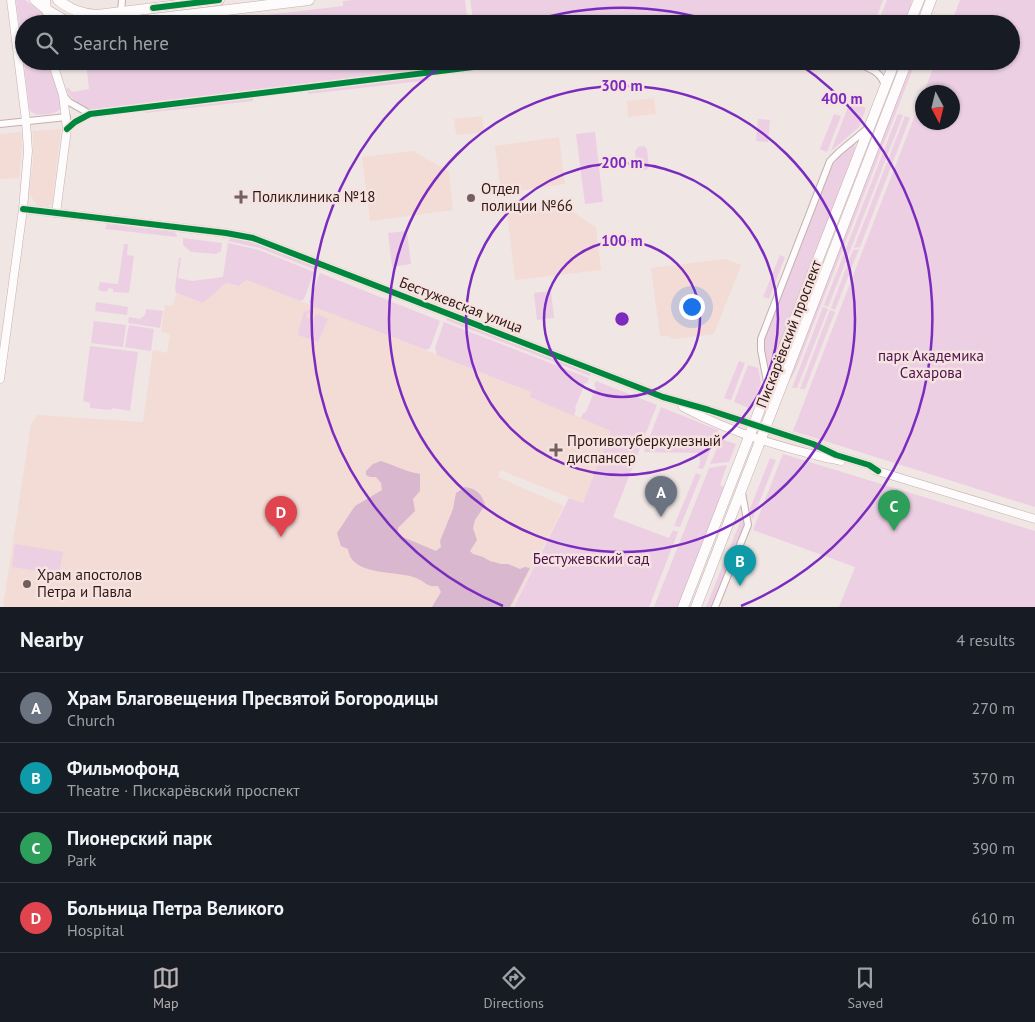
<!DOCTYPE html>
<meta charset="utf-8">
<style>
:root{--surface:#171b24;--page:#242831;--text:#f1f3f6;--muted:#9ea1a6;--line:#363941;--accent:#b9b0b1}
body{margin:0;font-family:"PT Sans",sans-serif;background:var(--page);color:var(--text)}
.compass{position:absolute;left:915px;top:85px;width:45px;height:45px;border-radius:50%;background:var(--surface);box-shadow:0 1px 4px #0004;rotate:173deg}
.you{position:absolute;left:691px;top:306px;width:18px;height:18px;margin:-12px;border:4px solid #fff;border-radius:50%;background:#1a73e8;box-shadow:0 0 0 8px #1a73e833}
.badge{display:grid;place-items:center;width:32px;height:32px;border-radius:50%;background:var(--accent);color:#fff;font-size:16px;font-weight:700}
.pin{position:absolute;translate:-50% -41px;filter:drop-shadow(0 1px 2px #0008)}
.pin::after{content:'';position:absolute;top:26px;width:18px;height:15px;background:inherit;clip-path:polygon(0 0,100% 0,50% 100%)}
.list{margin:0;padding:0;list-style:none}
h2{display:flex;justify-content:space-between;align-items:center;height:65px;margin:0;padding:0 20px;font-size:21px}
h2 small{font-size:16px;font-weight:400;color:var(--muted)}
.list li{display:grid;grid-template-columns:32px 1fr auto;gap:15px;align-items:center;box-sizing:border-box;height:70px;padding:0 20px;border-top:1px solid var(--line)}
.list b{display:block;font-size:19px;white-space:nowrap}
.list p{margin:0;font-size:16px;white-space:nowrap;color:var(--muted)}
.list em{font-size:16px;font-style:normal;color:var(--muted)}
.icon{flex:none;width:28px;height:28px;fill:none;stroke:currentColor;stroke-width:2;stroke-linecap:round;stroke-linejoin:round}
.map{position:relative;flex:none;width:1035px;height:607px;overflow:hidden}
.search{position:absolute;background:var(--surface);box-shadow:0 1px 4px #0004;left:15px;right:15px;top:15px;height:55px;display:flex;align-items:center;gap:12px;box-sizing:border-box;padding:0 18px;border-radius:28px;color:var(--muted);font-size:19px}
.sheet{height:345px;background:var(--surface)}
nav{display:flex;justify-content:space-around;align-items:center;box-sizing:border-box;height:70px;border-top:1px solid var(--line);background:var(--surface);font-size:14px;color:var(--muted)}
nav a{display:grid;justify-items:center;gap:2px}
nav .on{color:var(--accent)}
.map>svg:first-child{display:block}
</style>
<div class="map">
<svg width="1035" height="607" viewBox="0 0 1035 607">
<rect width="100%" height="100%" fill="#f0e6e4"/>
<g fill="#f3dbd6">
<path d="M654,98l2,16 -28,3 -1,-16z"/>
<path d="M482,116l2,16 -28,3 -2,-16z"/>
<path d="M61,129l-9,75 -5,3 -10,-2 -8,-12 4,-30v-32z"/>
<path d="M21,132l1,14 -3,32 -19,1v-45z"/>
<path d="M559,137l6,47 -64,9 -6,-47z"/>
<path d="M413,151l36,21 4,38 -83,11 -8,-64z"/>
<path d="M562,205l34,22 5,43 -86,10 -8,-68z"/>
<path d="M725,259l16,6 -27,69 -41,5 -5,-3h-8l-9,-68z"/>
<path d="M247,280l284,112 -1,5 82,33 -29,73 -83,-33 -2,7 66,29 -51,101h-510l28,-183 6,-9 106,7 10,-72 14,3 3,-18 -9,-4 4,-26 7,1 5,-12 26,9 23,-20 9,3 5,-1z"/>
</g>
<g fill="#eccfe3">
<path d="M16,0h9l18,14 1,10h-20v37h24l14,44c-4,11 -16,9 -25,10l-7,-4 -1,-5z"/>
<path d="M353,0h112l3,24h-277l152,-18v-5z"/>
<path d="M470,0h413l-9,24h-400z"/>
<path d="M887,0h25l-6,24h-29z"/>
<path d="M960,0h75v507l-242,-76 129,-334v25h30v-30h-28l12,-31h75v-37h-60z"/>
<path d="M86,61h388l1,2 -378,47c-13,-1 -25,-8 -31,-21l3,-1 3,4 17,-3z"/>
<path d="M912,61h4l-120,308 -6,12 3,-13z"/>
<path d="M427,76l3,4 -122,14v-4z"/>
<path d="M253,97v4l-108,12v-3z"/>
<path d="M850,102l16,6 -7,19 -28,24z"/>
<path d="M834,114l7,2 -14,36 -7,-3z"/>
<path d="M898,114l5,1 -75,192 -4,-2z"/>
<path d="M905,116l5,2 -50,129 -6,1z"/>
<path d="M758,119l12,1 -2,22 -12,-1z"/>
<path d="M595,132l8,70 -18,2 -9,-70z"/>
<path d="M856,141l-4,21 -75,193 -8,14h-2l-3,-14v-14l67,-173 7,-10z"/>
<path d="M644,146l3,3 2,18 -3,3h-6l-3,-2 -2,-17 3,-4z"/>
<path d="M107,224l68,8 2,5 -72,-8z"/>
<path d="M407,231l4,33 -19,3 -4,-34z"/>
<path d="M233,237l20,4 65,24 -2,5 -56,-22 -32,-7z"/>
<path d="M183,238l39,5 -1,8 -5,3 -25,-2 -8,-7z"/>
<path d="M228,243l31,7 55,22 -10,27 -4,2 -53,-21 -9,6 -12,-3 -23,20 -27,-10 -1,-5 4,-30h2l-3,20 14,3 31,-4z"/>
<path d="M124,244h4l-1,11 7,1 -5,37 -16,-1v-3l-4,-1 -3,4 -8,-2 2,-8 18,2z"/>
<path d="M859,249l-24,61 -4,-2 22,-58z"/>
<path d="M780,255l5,2 -16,42 -6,-2z"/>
<path d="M320,273l120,48 -10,27 -4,2 -114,-44 -3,-4 1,-4z"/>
<path d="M551,291l3,27 -17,2 -3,-27z"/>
<path d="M96,302l32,5 -1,8 -32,-4z"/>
<path d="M823,307l5,2 -31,79h-5z"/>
<path d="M146,309l17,2 -3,17 -32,-5 1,-6 11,2 5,-4z"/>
<path d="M311,310l3,1 -2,4 -4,-2 -2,5 7,1 4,-5 11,5 -10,23 -20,-7v-2l6,-21z"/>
<path d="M830,310l5,2 -30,77h-5z"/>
<path d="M447,316l143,56v4l-144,-56z"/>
<path d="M94,321l32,4 -3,22 -32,-4z"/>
<path d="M444,322l145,56 -2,6 -2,-1 -10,25 1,1 -2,7 -44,-19 1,-5 -94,-37 -2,-7z"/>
<path d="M129,325l25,4 -3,22 -26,-4z"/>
<path d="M90,346l48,6 -8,59 -17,-3 -2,2 -21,-2v-5l-7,-2z"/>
<path d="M739,361l6,2 -14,37 -7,-2z"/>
<path d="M748,365l10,3 3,15 -10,26 -17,-7z"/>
<path d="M596,381l61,24 -44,112 56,21 4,-8 5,2 -29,75h-135l55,-109 14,5 28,-72 -30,-13 2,-5 3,-1 10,-25 -2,-1z"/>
<path d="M661,407l57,23 -15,39 -5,-1 2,-5 -1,-10 -55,-1z"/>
<path d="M721,439l15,5 -7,18 -19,2z"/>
<path d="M783,454l252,77v76h-196l16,-40 -102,-37z"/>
<path d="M770,458l6,2 -23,58h-1l-2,-9z"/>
<path d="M727,465l-7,20 5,2 -46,120h-25l55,-139z"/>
<path d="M696,473l5,2 -21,52 -6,-1z"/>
<path d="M743,515l2,11 -34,81h-5z"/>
<path d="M15,544l48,8 -4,22 -47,-7z"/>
</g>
<path fill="#d8b7cf" d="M381,461c13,4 25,11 39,13v17l-7,8 2,12 -17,17v7l38,16 5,-4 -1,-6 13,-32 3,-16 9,-6c12,2 17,7 20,18l-10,15 -2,8 4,12 -7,11 3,3 10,3 7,4 11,3h7l12,5 5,-2 5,1 -20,39h-78l9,-15 -3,-6c-13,1 -11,-4 -22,-8 -18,-8 -65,-1 -68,-29l-7,-3 -4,-13 18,-27 27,-16 -1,-7 -5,-6h-6l-4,-2v-4l7,-7z"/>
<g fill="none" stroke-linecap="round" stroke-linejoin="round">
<defs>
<g id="minor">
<path d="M121,12l1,-12"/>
<path d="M853,61c13,7 29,9 32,26"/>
<path d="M63,95l6,7 21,12"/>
<path d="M0,124l67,-7"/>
<path d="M67,129l8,-7 15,-8 433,-53"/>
<path d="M768,387l-7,-37v-11l69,-178 9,-9 29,-24"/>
<path d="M715,607l33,-82 -6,-32"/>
</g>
<g id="tertiary">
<path d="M46,0l2,24"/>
<path d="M52,61l11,34 4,34 -11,84"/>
<path d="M23,209l203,24 27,5 410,159 46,13 104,34 23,11 33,10 9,6"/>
<path d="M0,379l23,-170 5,-58 -2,-30 -15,-121"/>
<path d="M683,407c40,22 87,37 132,48 8,3 18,4 26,6"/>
<path d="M874,470l161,49"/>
</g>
<g id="primary">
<path d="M35,0l12,10 24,14"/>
<path d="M58,0c13,10 24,14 39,15l122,-15"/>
<path d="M111,24l198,-24"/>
<path d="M909,24l10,-24"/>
<path d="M922,24l9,-24"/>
<path d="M683,607l212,-546"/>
<path d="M696,607l211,-546"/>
</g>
</defs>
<use href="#minor" stroke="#c4b1ae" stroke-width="8"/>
<use href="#tertiary" stroke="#c4b1ae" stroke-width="9"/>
<use href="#primary" stroke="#c4b1ae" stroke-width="11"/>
<use href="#minor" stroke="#fdfbfb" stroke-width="6"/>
<use href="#tertiary" stroke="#fdfbfb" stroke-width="8"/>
<use href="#primary" stroke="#fdfbfb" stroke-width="10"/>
<defs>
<g id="cycleway">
<path d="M153,8l66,-8"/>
<path d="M67,129l8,-7 15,-8 433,-53"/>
<path d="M23,209l203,24 27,5 410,159 46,13 104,34 23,11 33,10 9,6"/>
</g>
</defs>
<use href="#cycleway" stroke="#f4e3e0" stroke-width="9"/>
<use href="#cycleway" stroke="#00873e" stroke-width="6"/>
</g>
<g fill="none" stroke="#7b2cbf" stroke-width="2.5">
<circle cx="622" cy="319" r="78"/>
<circle cx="622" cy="319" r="156"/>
<circle cx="622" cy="319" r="233"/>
<path d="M503 606A311 311 0 0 1 446 63M526 23A311 311 0 0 1 718 23M798 63A311 311 0 0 1 741 606"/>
</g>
<g fill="#755f5c" stroke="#f4e3e0" stroke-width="2">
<path d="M238.5 189.5h5v5h5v5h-5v5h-5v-5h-5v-5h5z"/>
<circle cx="471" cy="198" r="5"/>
<path d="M553.5 442.5h5v5h5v5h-5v5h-5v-5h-5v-5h5z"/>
<circle cx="27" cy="584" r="5"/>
</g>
<g text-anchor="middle" stroke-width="5" stroke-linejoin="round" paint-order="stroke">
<g font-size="15" fill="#331713" stroke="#f4e3e0" text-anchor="start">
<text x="481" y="194">Отдел<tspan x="481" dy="17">полиции №66</tspan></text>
<text x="252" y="202">Поликлиника №18</text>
<text x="567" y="446">Противотуберкулезный<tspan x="567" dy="17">диспансер</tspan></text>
<text x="37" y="580">Храм апостолов<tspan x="37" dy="17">Петра и Павла</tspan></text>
</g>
<g font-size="15" fill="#331713" stroke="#f4e3e0">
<text transform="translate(461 305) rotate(21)" y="5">Бестужевская улица</text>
<text transform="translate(789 334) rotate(-69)" y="5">Пискарёвский проспект</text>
</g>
<g font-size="15" fill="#50114d" stroke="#f4e3e0">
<text x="931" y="361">парк Академика<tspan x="931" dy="17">Сахарова</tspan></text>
<text x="591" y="564">Бестужевский сад</text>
</g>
</g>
<circle cx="622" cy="319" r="8" fill="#7b2cbf" stroke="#f4e3e0" stroke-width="2.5"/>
<g font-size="15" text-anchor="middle" font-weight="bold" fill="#7b2cbf" stroke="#f4e3e0" stroke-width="5" stroke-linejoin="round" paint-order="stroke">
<text x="622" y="91">300 m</text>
<text x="842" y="104">400 m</text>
<text x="622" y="168">200 m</text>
<text x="622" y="246">100 m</text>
</g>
</svg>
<svg class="compass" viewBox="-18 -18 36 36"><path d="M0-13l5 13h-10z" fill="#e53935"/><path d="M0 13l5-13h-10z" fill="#9ea1a6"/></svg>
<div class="you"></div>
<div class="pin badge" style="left:661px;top:517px;background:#6b7280">A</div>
<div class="pin badge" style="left:740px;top:586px;background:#0f9aa8">B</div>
<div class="pin badge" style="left:894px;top:531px;background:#2e9e5b">C</div>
<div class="pin badge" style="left:281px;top:537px;background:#e0444e">D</div>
<div class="search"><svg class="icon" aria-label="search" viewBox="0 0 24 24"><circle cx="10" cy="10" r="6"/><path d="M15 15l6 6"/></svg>Search here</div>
</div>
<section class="sheet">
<h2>Nearby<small>4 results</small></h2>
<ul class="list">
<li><span class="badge" style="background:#6b7280">A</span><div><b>Храм Благовещения Пресвятой Богородицы</b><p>Church</p></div><em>270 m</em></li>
<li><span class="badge" style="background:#0f9aa8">B</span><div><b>Фильмофонд</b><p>Theatre · Пискарёвский проспект</p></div><em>370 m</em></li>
<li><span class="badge" style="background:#2e9e5b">C</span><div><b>Пионерский парк</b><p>Park</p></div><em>390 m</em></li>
<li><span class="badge" style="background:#e0444e">D</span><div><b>Больница Петра Великого</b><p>Hospital</p></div><em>610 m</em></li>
</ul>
</section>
<nav>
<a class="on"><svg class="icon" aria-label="map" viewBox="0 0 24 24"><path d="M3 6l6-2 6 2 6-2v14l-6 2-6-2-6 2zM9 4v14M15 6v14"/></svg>Map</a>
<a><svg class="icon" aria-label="directions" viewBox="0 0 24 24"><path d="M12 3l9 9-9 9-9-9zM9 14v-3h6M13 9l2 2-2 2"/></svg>Directions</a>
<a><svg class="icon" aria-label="saved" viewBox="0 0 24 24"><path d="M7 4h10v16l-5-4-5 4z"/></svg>Saved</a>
</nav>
